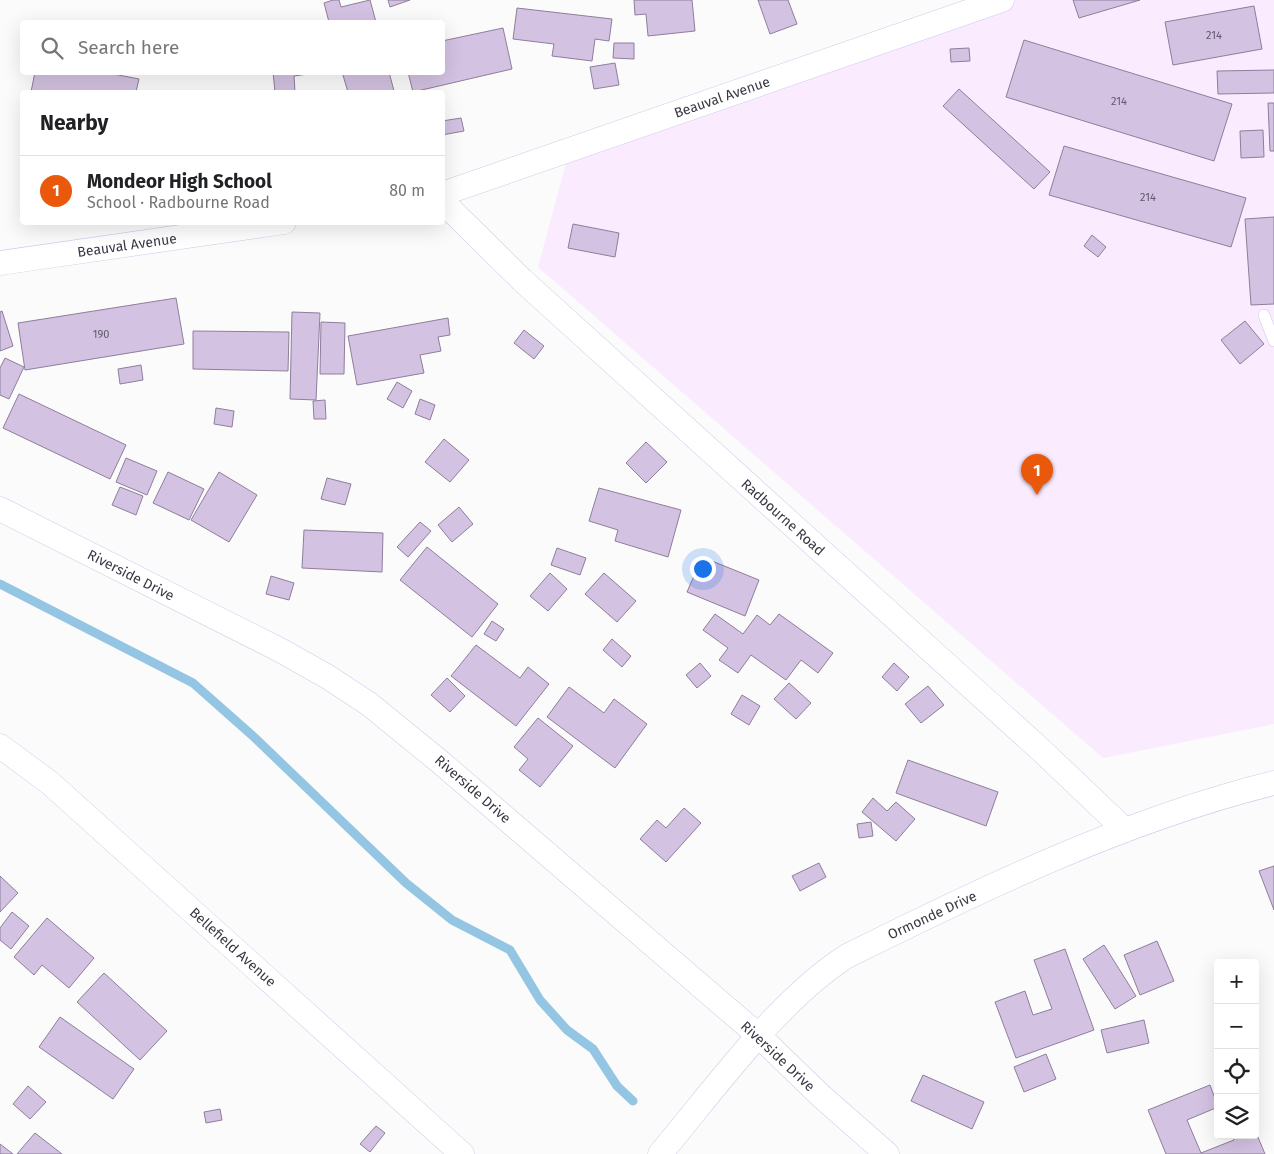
<!DOCTYPE html>
<meta charset="utf-8">
<style>
:root{--surface:#fff;--page:#f6f6f6;--text:#202124;--muted:#757577;--line:#e0e0e0;--accent:#ea580c}
body{margin:0;font-family:"Fira Sans",sans-serif;background:var(--page);color:var(--text)}
.controls{position:absolute;right:15px;bottom:15px;display:grid;overflow:hidden;border-radius:5px;box-shadow:0 5px 20px #0002}
.controls button{width:45px;height:45px;display:grid;place-items:center;padding:0;border:0;border-bottom:1px solid var(--line);background:var(--surface);color:var(--text);font:25px sans-serif}
.you{position:absolute;left:702px;top:568px;width:18px;height:18px;margin:-12px;border:4px solid #fff;border-radius:50%;background:#1a73e8;box-shadow:0 0 0 8px #1a73e833}
.badge{display:grid;place-items:center;width:32px;height:32px;border-radius:50%;background:var(--accent);color:#fff;font-size:16px;font-weight:700}
.pin{position:absolute;translate:-50% -41px;filter:drop-shadow(0 1px 2px #0008)}
.pin::after{content:'';position:absolute;top:26px;width:18px;height:15px;background:inherit;clip-path:polygon(0 0,100% 0,50% 100%)}
.list{margin:0;padding:0;list-style:none}
h2{display:flex;justify-content:space-between;align-items:center;height:65px;margin:0;padding:0 20px;font-size:21px}
h2 small{font-size:16px;font-weight:400;color:var(--muted)}
.list li{display:grid;grid-template-columns:32px 1fr auto;gap:15px;align-items:center;box-sizing:border-box;height:70px;padding:0 20px;border-top:1px solid var(--line)}
.list b{display:block;font-size:19px;white-space:nowrap}
.list p{margin:0;font-size:16px;white-space:nowrap;color:var(--muted)}
.list em{font-size:16px;font-style:normal;color:var(--muted)}
.icon{flex:none;width:28px;height:28px;fill:none;stroke:currentColor;stroke-width:2;stroke-linecap:round;stroke-linejoin:round}
.map{position:relative;flex:none;width:1274px;height:1154px;overflow:hidden}
.search{position:absolute;background:var(--surface);box-shadow:0 5px 20px #0002;left:20px;top:20px;width:425px;height:55px;display:flex;align-items:center;gap:12px;box-sizing:border-box;padding:0 18px;border-radius:5px;color:var(--muted);font-size:19px}
.panel{position:absolute;background:var(--surface);box-shadow:0 5px 20px #0002;left:20px;top:90px;width:425px;height:135px;border-radius:5px}
.map>svg:first-child{display:block}
</style>
<div class="map">
<svg width="1274" height="1154" viewBox="0 0 1274 1154">
<rect width="100%" height="100%" fill="#fbfbfb"/>
<path fill="#faebff" d="M1015,0h259v724l-171,34 -565,-491 31,-115z"/>
<g fill="none" stroke-linecap="round" stroke-linejoin="round">
<path stroke="#94c6e3" stroke-width="9" d="M0,584l193,99 62,55 151,145 46,37 58,30 30,50 27,30 26,19 24,37 16,15"/>
</g>
<g fill="#d3c2e2" stroke="#8e7e9b">
<path d="M333,0h6l2,7 29,-7 6,22h-47l-5,-19z"/>
<path d="M388,0h22l-20,7z"/>
<path d="M634,0h58l3,31 -47,5 -2,-22 -11,1z"/>
<path d="M758,0h30l9,24 -27,10z"/>
<path d="M1073,0h67l-61,18z"/>
<path d="M1254,6l8,43 -89,16 -8,-43z"/>
<path d="M517,8l95,11 -3,22 -14,-2 -3,22 -40,-5 2,-12 -41,-5z"/>
<path d="M503,28l9,41 -99,23 -5,-20h34v-31z"/>
<path d="M1024,40l208,64 -18,57 -208,-64z"/>
<path d="M614,43h20v16l-21,-1z"/>
<path d="M969,48l1,13 -19,1 -1,-13z"/>
<path d="M615,63l4,22 -25,4 -4,-22z"/>
<path d="M1274,70v23l-56,1 -1,-23z"/>
<path d="M35,72h68l36,7 -3,13h-105z"/>
<path d="M273,72h49l-28,4 1,16h-20z"/>
<path d="M342,72h47l5,19 -46,1z"/>
<path d="M959,89l91,83 -16,17 -91,-83z"/>
<path d="M1268,103h6v48h-4z"/>
<path d="M461,118l3,13 -22,4v-14z"/>
<path d="M1263,130l1,27 -23,1 -1,-27z"/>
<path d="M1064,146l182,52 -15,49 -182,-52z"/>
<path d="M1274,217v87l-23,1 -6,-86z"/>
<path d="M573,224l46,9 -4,24 -47,-9z"/>
<path d="M1092,235l14,12 -8,10 -14,-11z"/>
<path d="M176,298l8,46 -159,26 -7,-47z"/>
<path d="M2,311l11,35 -13,5v-39z"/>
<path d="M292,312l28,1 -4,87 -26,-1z"/>
<path d="M448,318l2,17 -12,2 3,14 -21,4 4,18 -67,12 -9,-49z"/>
<path d="M1245,321l19,23 -24,20 -19,-24z"/>
<path d="M321,322l24,1 -1,51h-24z"/>
<path d="M524,330l20,16 -10,13 -20,-16z"/>
<path d="M193,331l96,1 -1,39 -95,-2z"/>
<path d="M5,358l19,9 -15,32 -9,-4v-27z"/>
<path d="M141,365l2,15 -23,4 -2,-15z"/>
<path d="M397,382l15,9 -9,17 -16,-9z"/>
<path d="M19,394l107,51 -16,34 -107,-51z"/>
<path d="M420,399l15,6 -5,15 -15,-6z"/>
<path d="M325,400l1,19h-12l-1,-18z"/>
<path d="M216,408l18,3 -2,16 -18,-3z"/>
<path d="M444,439l25,21 -19,22 -25,-20z"/>
<path d="M646,442l21,20 -21,21 -20,-20z"/>
<path d="M126,458l31,13 -10,24 -31,-13z"/>
<path d="M168,472l36,17 -15,31 -36,-17z"/>
<path d="M219,472l38,23 -28,47 -38,-22z"/>
<path d="M327,478l24,6 -6,21 -24,-6z"/>
<path d="M120,487l23,9 -7,19 -24,-10z"/>
<path d="M599,488l82,22 -13,47 -53,-16 3,-11 -29,-9z"/>
<path d="M459,507l14,17 -21,18 -14,-17z"/>
<path d="M420,522l11,9 -23,26 -11,-10z"/>
<path d="M304,530l79,3 -1,39 -80,-4z"/>
<path d="M427,547l71,57 -26,33 -72,-57z"/>
<path d="M557,548l29,10 -6,17 -29,-10z"/>
<path d="M702,557l57,23 -14,36 -58,-24z"/>
<path d="M550,573l17,16 -19,22 -18,-15z"/>
<path d="M604,573l32,28 -19,21 -32,-28z"/>
<path d="M271,576l23,7 -5,17 -23,-6z"/>
<path d="M715,614l28,20 14,-19 13,10 9,-11 54,39 -15,20 -17,-13 -15,20 -35,-25 -13,18 -19,-13 9,-12 -25,-18z"/>
<path d="M492,621l12,8 -8,12 -12,-7z"/>
<path d="M612,639l19,17 -9,11 -19,-17z"/>
<path d="M476,645l44,33 8,-11 21,17 -33,42 -65,-50z"/>
<path d="M700,663l11,13 -14,12 -11,-13z"/>
<path d="M894,663l15,14 -12,14 -15,-14z"/>
<path d="M447,678l18,18 -15,16 -19,-17z"/>
<path d="M789,683l22,20 -15,16 -22,-20z"/>
<path d="M928,686l16,19 -23,18 -16,-19z"/>
<path d="M569,687l35,26 10,-14 33,25 -32,44 -68,-51z"/>
<path d="M742,695l18,11 -11,19 -18,-11z"/>
<path d="M538,718l35,28 -33,41 -21,-17 9,-11 -14,-12z"/>
<path d="M908,760l90,32 -12,34 -90,-33z"/>
<path d="M873,798l14,13 9,-9 19,17 -19,22 -34,-29z"/>
<path d="M684,808l17,15 -35,39 -26,-23 17,-19 9,8z"/>
<path d="M871,822l2,14 -14,2 -2,-14z"/>
<path d="M819,863l7,14 -26,14 -8,-15z"/>
<path d="M1274,866v44l-15,-39z"/>
<path d="M0,876l18,17 -18,19z"/>
<path d="M12,912l17,14 -18,23 -11,-9v-12z"/>
<path d="M47,918l47,40 -25,30 -27,-23 -8,10 -20,-18z"/>
<path d="M1157,941l17,40 -34,14 -16,-40z"/>
<path d="M1104,945l32,51 -21,13 -32,-50z"/>
<path d="M1065,949l29,81 -78,28 -21,-56 30,-11 8,24 19,-6 -18,-49z"/>
<path d="M104,973l63,58 -27,29 -63,-58z"/>
<path d="M60,1017l74,52 -21,30 -74,-52z"/>
<path d="M1144,1020l5,23 -42,10 -6,-23z"/>
<path d="M1046,1054l10,25 -32,13 -10,-25z"/>
<path d="M923,1075l61,27 -12,27 -61,-28z"/>
<path d="M1210,1085l8,22 -31,13 14,33 33,-13 -2,-5h23v-5l10,24h-99l-18,-44z"/>
<path d="M28,1086l18,16 -16,17 -17,-15z"/>
<path d="M220,1109l2,11 -16,3 -2,-11z"/>
<path d="M376,1126l9,7 -15,19 -10,-8z"/>
<path d="M35,1133l27,21h-45z"/>
<path d="M0,1144l13,10h-13z"/>
</g>
<g fill="none" stroke-linecap="round" stroke-linejoin="round">
<defs>
<path id="lane" d="M1264,315l10,26"/>
<g id="street">
<path d="M442,194l560,-194"/>
<path d="M442,201l80,79 520,471 83,79"/>
<path d="M0,263l284,-41"/>
<path d="M0,509l280,141 48,27 41,27 70,57 320,275 62,60 66,58"/>
<path d="M0,746l50,37 412,371"/>
<path d="M660,1154c54,-64 117,-153 187,-198 137,-68 278,-136 427,-173"/>
</g>
</defs>
<use href="#lane" stroke="#cfc9ec" stroke-width="12"/>
<use href="#street" stroke="#cfc9ec" stroke-width="25"/>
<use href="#lane" stroke="#fff" stroke-width="11"/>
<use href="#street" stroke="#fff" stroke-width="24"/>
</g>
<g text-anchor="middle" stroke-width="5" stroke-linejoin="round" paint-order="stroke">
<g font-size="11" fill="#605a6c">
<text x="1214" y="39">214</text>
<text x="1119" y="105">214</text>
<text x="1148" y="201">214</text>
<text x="101" y="338">190</text>
</g>
<g font-size="14" fill="#3a3745" stroke="#fff">
<text transform="translate(722 97) rotate(-19)" y="5">Beauval Avenue</text>
<text transform="translate(127 245) rotate(-8)" y="5">Beauval Avenue</text>
<text transform="translate(783 517) rotate(42)" y="5">Radbourne Road</text>
<text transform="translate(131 575) rotate(27)" y="5">Riverside Drive</text>
<text transform="translate(473 789) rotate(41)" y="5">Riverside Drive</text>
<text transform="translate(932 915) rotate(-25)" y="5">Ormonde Drive</text>
<text transform="translate(233 947) rotate(42)" y="5">Bellefield Avenue</text>
<text transform="translate(778 1056) rotate(43)" y="5">Riverside Drive</text>
</g>
</g>
</svg>
<div class="controls">
<button>+</button>
<button>−</button>
<button><svg class="icon" aria-label="locate" viewBox="0 0 24 24"><circle cx="12" cy="12" r="6"/><path d="M12 2v4M12 18v4M2 12h4M18 12h4"/></svg></button>
<button><svg class="icon" aria-label="layers" viewBox="0 0 24 24"><path d="M12 4l9 5-9 5-9-5zM3 14l9 5 9-5"/></svg></button>
</div>
<div class="you"></div>
<div class="pin badge" style="left:1037px;top:495px">1</div>
<div class="search"><svg class="icon" aria-label="search" viewBox="0 0 24 24"><circle cx="10" cy="10" r="6"/><path d="M15 15l6 6"/></svg>Search here</div>
<section class="panel">
<h2>Nearby<small></small></h2>
<ul class="list">
<li><span class="badge">1</span><div><b>Mondeor High School</b><p>School · Radbourne Road</p></div><em>80 m</em></li>
</ul>
</section>
</div>
